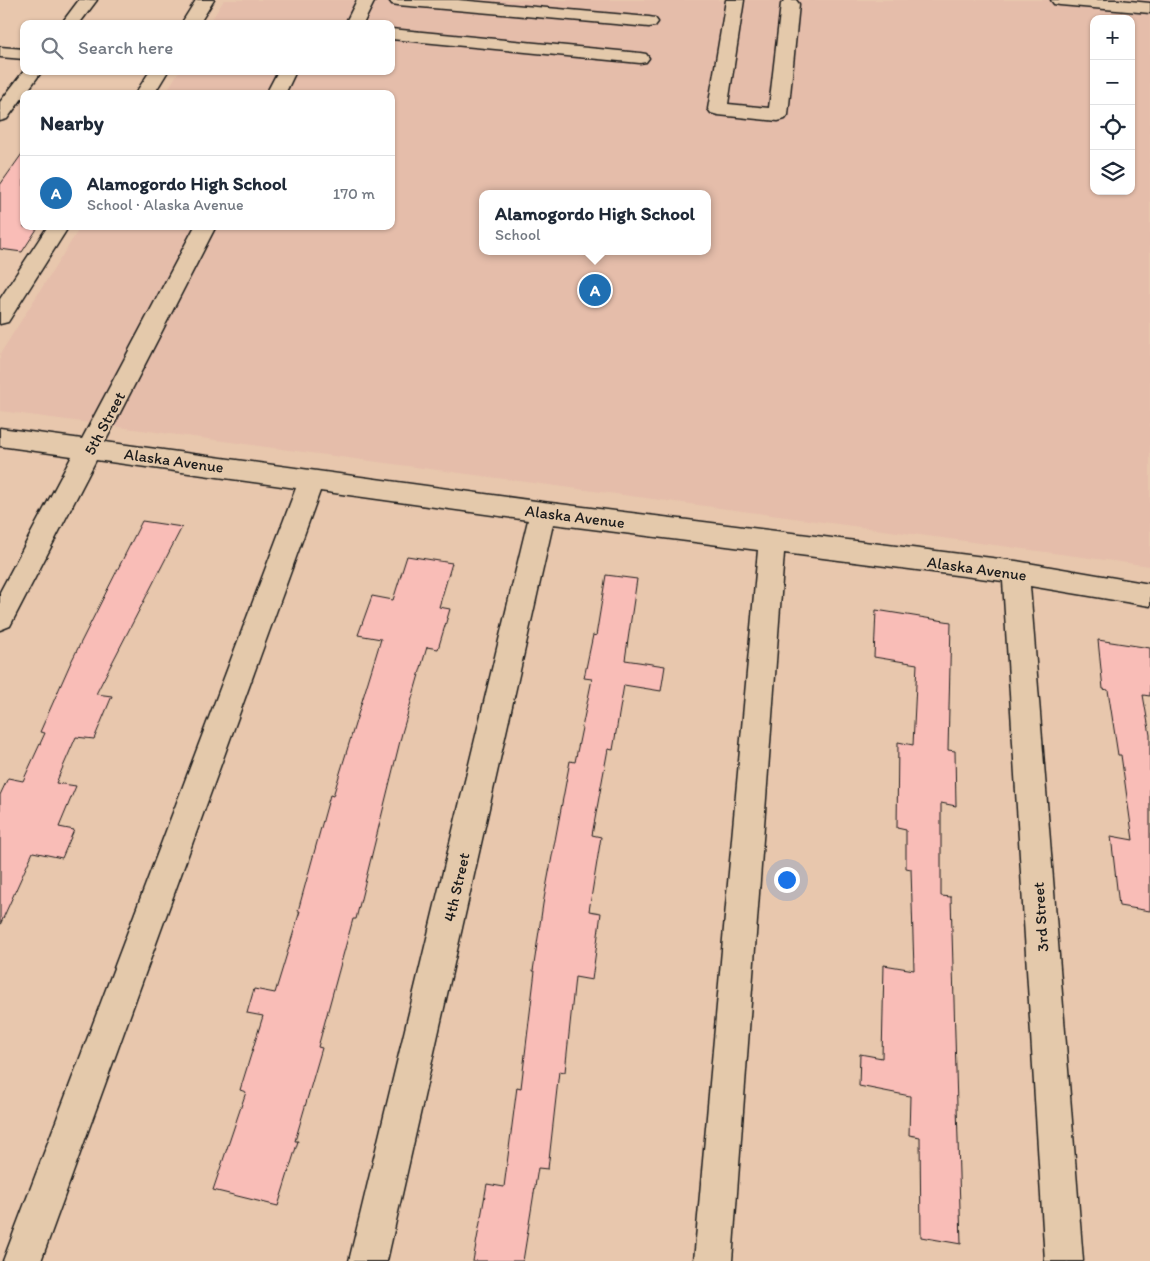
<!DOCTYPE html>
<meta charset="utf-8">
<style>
:root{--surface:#fff;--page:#f6f6f7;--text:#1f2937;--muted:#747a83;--line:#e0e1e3;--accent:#1f6fb2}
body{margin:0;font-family:Itim,sans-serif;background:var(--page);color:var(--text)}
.controls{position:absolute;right:15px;top:15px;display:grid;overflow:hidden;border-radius:10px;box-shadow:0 1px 4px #0004}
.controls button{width:45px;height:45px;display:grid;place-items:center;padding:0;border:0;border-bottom:1px solid var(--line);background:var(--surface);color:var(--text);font:25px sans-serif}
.you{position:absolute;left:786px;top:879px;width:18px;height:18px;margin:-12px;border:4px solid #fff;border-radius:50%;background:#1a73e8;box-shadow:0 0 0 8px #1a73e833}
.badge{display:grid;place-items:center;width:32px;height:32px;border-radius:50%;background:var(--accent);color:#fff;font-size:16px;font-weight:700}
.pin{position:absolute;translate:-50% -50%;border:2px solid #fff;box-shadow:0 1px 5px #0006}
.popup{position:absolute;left:479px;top:190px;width:232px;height:65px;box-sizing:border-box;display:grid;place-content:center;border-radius:10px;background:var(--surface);filter:drop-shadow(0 1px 4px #0005);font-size:16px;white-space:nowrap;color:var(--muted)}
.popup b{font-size:19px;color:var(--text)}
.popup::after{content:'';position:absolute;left:50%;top:100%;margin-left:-10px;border:10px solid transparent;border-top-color:var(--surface)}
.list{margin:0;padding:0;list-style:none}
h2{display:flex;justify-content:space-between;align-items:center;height:65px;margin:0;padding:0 20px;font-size:21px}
h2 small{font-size:16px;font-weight:400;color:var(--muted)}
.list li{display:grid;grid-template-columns:32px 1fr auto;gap:15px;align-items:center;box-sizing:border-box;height:75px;padding:0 20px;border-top:1px solid var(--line)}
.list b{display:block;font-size:19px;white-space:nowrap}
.list p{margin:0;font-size:16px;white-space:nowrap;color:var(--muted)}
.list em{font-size:16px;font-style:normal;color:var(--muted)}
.icon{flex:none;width:28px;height:28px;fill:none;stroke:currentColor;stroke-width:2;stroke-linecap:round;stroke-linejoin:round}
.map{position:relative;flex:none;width:1150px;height:1261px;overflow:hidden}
.search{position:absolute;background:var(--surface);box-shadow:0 1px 4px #0004;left:20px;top:20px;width:375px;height:55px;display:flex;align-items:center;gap:12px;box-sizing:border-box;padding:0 18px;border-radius:10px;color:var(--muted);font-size:19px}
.panel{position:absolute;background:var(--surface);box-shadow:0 1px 4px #0004;left:20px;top:90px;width:375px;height:140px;border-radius:10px}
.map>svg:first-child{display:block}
</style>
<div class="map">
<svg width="1150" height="1261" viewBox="0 0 1150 1261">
<rect width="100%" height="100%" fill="#e8c7ad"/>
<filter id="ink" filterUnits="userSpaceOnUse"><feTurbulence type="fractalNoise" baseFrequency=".02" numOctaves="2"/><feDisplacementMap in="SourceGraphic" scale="10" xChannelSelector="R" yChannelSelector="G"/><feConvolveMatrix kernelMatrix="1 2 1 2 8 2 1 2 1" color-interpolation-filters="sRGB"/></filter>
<g filter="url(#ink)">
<path fill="#e5bdaa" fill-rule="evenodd" d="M224,0h926v566l-1150,-155v-57l81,-128h310v-132h-226l14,-23h212v-47h-182zM1094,19h37v172h-37zM482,194h226v57h-226z"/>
<g fill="#f9bdb7" stroke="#1c1c1c">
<path d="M24,151v76l13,2 -15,23 -22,-3v-64z"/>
<path d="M142,521l40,6 -86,167 16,2 -18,43 -18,-2 -20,46 20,3 -17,41 15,3 -12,28 -29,-6 -33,73v-130l8,-17 15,3 22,-48 -5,-1 31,-70z"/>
<path d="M407,556l45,7 -13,44 11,2 -12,40 -11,-2 -25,86 -46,186h-3l-35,128 4,1 -27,93h3l-20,65 -65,-16 33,-98 -6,-2 23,-74 -16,-3 7,-24 21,4 25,-82h-2l32,-116 3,1 48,-157 -23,-4 14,-39 21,4z"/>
<path d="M606,575l31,4 -12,81 40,6 -4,25 -37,-6 -11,65 -5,-1 -16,86 9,2 -12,74 12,2 -9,67 -17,-3 -10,95 -6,-1 -11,98 -10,-1 -15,93h-50l14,-77 17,3 13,-100 4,1 14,-117h-2l10,-67 27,-143 5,1 17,-83 -8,-1 9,-43 3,1z"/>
<path d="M876,610l75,12 -3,128 7,1 1,55 -15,-3v93l10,1 10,347 -40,-7 -1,-100 -11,-2 1,-39 -51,-10 1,-32 22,4 2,-93 30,5 -3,-101 -5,-1v-38l-9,-2 1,-86 15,3 4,-81 -43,-7z"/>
<path d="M1098,640l52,8v48l-7,-1 7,40v176l-31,-5 -8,-70 22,4 -12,-85h-3l-10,-65 -5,-1z"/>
</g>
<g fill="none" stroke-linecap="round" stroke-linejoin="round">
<defs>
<g id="minor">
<path d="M79,0h18l-18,24h-18z"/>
<path d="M196,0h18l-15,24h-18z"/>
<path d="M357,0h18l-12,24h-18z"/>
<path d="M389,0h69l191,17 6,1 3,4 -3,4 -6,1 -251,-22 -6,-1z"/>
<path d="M726,0h18l-16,104 41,4 12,-104 4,-4h11l3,4 -11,111 -3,4 -7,2 -60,-6 -7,-2 -3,-4z"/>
<path d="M1051,0h68l31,3v10l-90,-8 -6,-1z"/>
<path d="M391,29l249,24 6,1 3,4 -3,4 -6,1 -249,-24z"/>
<path d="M0,47l24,2v10l-24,-2z"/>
<path d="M24,71h18l-35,48 -7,2v-19z"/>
<path d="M150,71h18l-14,23h-19z"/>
<path d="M278,71h18l-11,23h-19z"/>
<path d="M48,226h21l-61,96 -8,2v-25z"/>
<path d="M195,226h21l-111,216 438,60 473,59 134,23v22l-120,-20 53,675h-38l-42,-680 -219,-28 -52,708h-38l64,-711 -205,-26 -166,737h-38l179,-741 -208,-29 -279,770h-38l293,-773 -200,-28 -86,166 -10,4v-38l72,-136 -72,-10v-18l82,11z"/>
</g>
</defs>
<use href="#minor" stroke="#1c1c1c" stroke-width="3"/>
<use href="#minor" fill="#e4c9ab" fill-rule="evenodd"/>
</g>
</g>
<g text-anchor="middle" stroke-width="4.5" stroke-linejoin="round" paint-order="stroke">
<g font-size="16" fill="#1c1c1c" stroke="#e4c9ab">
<text transform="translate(104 423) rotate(-62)" y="6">5th Street</text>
<text transform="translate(174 460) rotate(8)" y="6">Alaska Avenue</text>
<text transform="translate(575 516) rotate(7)" y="6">Alaska Avenue</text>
<text transform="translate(977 568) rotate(8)" y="6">Alaska Avenue</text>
<text transform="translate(456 887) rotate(-77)" y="6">4th Street</text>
<text transform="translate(1040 917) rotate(-94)" y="6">3rd Street</text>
</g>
</g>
</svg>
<div class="controls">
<button>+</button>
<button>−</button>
<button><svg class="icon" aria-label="locate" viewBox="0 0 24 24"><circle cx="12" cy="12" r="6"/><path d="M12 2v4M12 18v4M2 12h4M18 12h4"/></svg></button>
<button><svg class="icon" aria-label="layers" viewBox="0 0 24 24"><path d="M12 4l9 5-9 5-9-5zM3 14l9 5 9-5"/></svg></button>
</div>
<div class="you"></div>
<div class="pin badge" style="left:595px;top:290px">A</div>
<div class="popup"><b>Alamogordo High School</b>School</div>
<div class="search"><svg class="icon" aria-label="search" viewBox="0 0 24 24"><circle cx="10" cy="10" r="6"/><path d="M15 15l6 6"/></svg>Search here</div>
<section class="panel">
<h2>Nearby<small></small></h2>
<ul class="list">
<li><span class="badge">A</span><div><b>Alamogordo High School</b><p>School · Alaska Avenue</p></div><em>170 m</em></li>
</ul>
</section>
</div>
